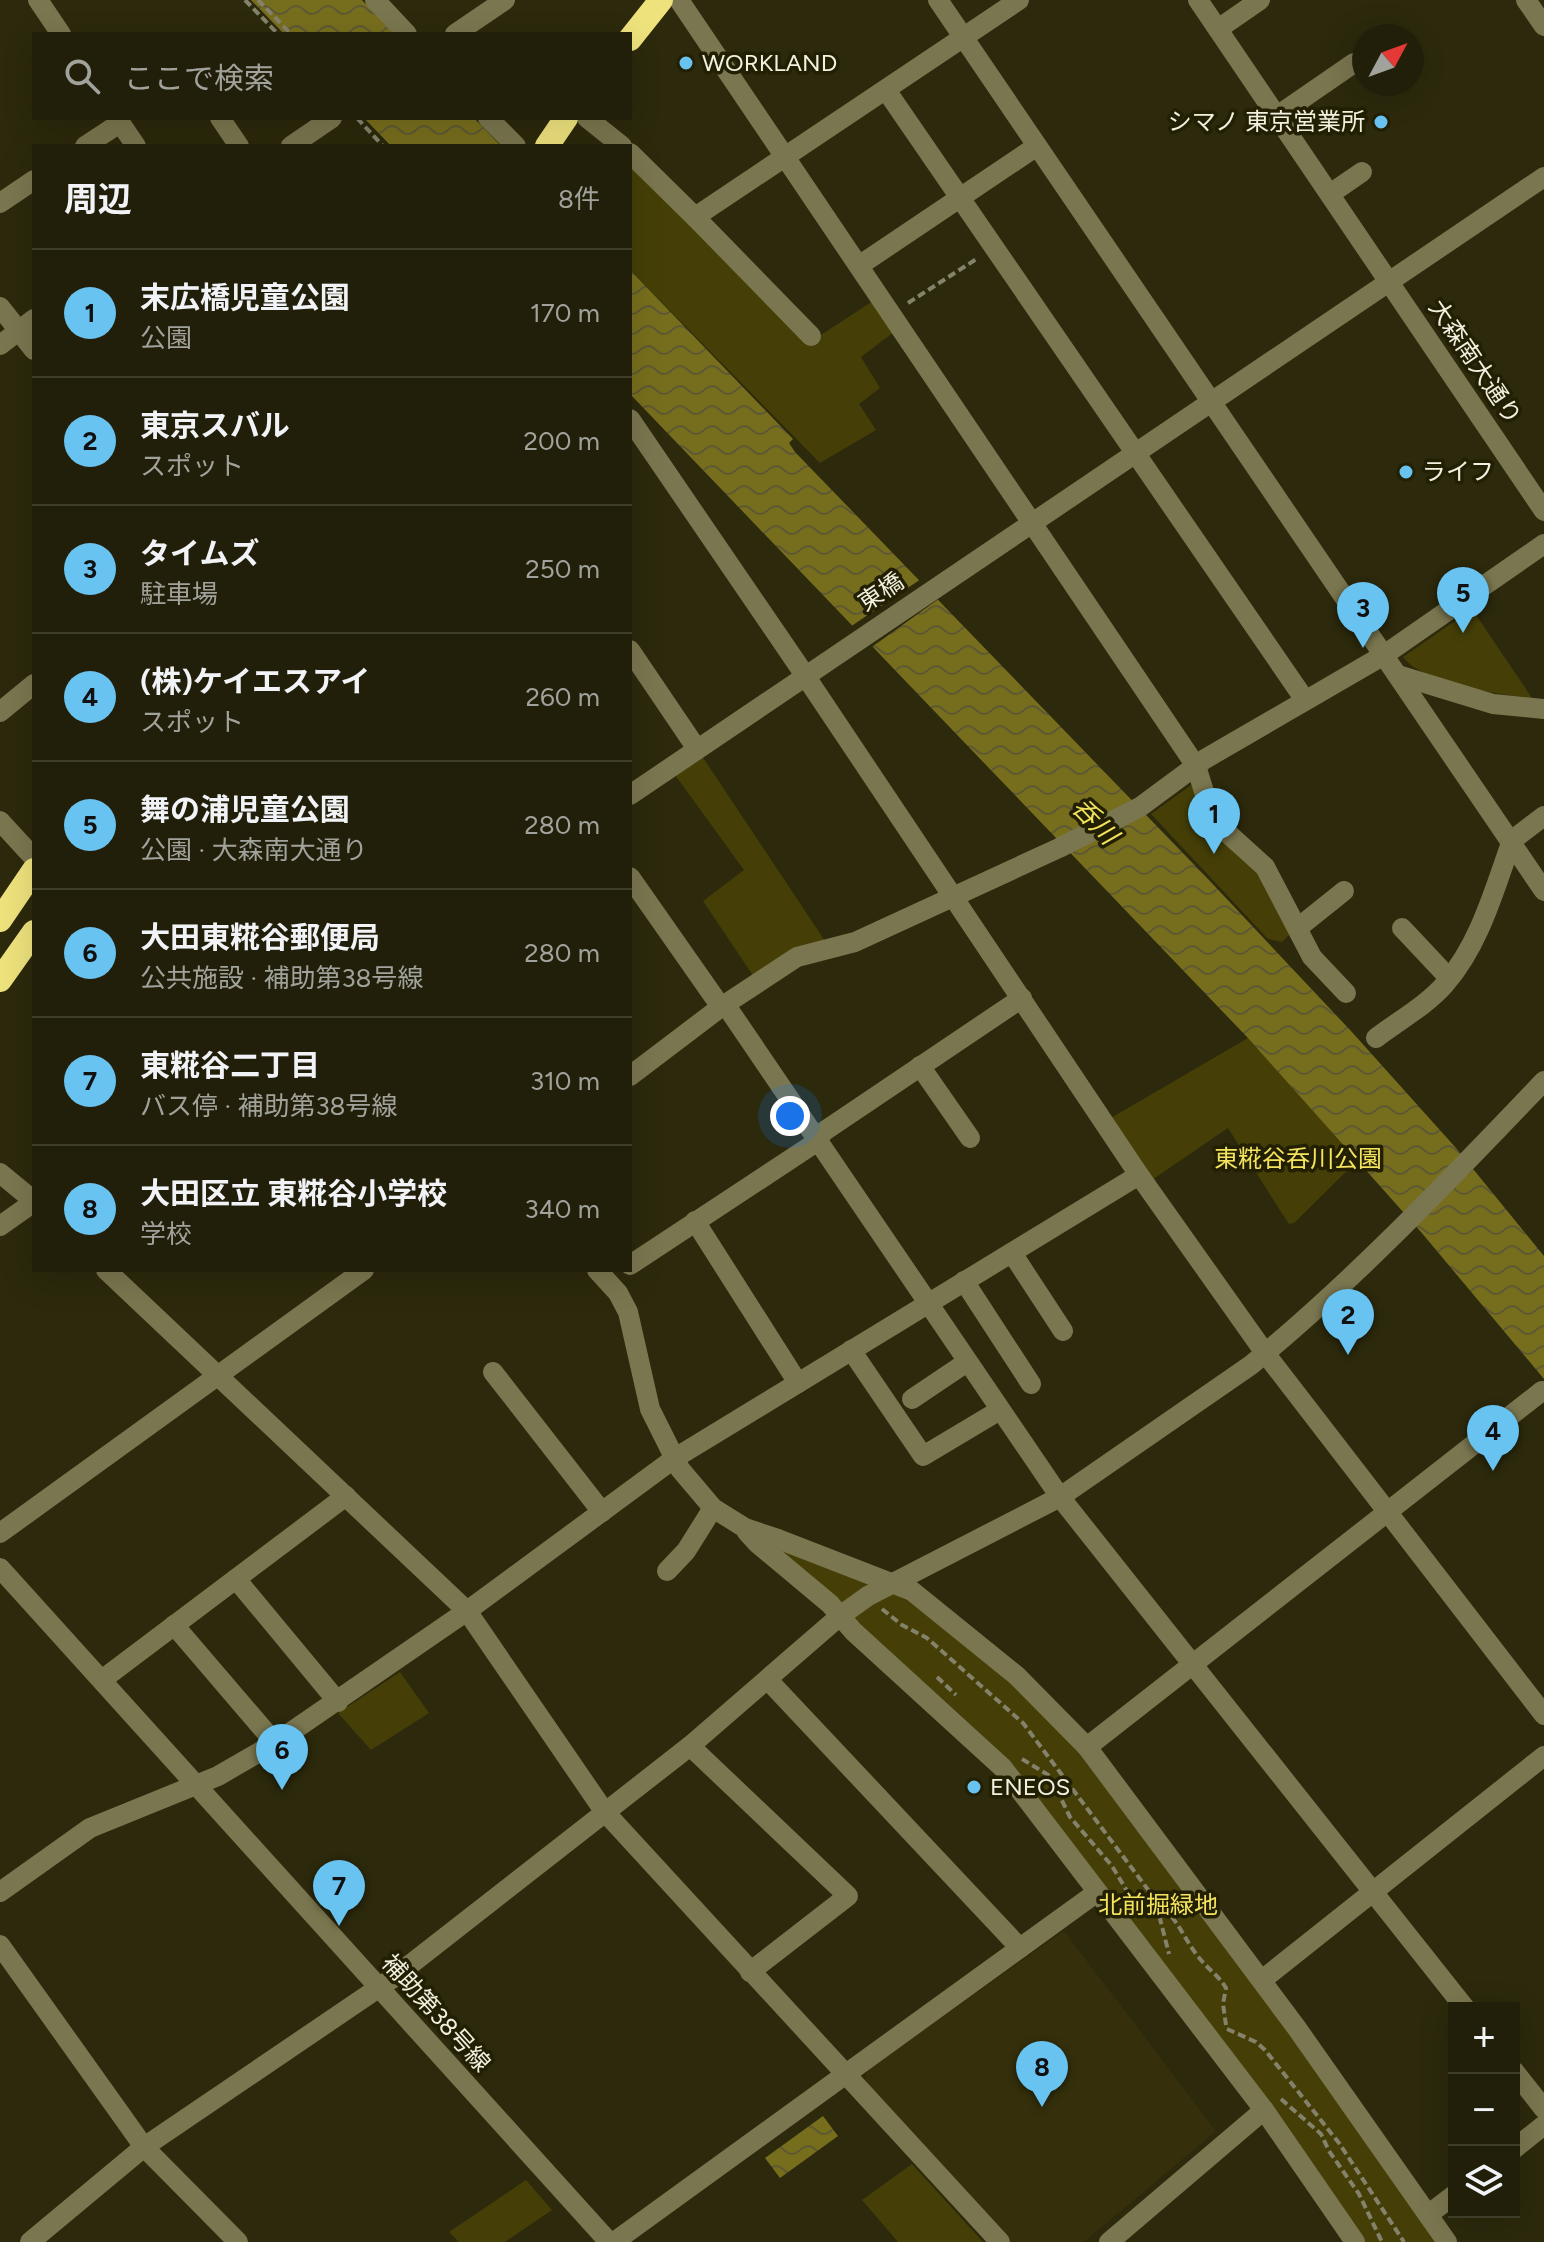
<!DOCTYPE html>
<html lang="ja">
<meta charset="utf-8">
<style>
:root{--surface:#211f09;--page:#2d2c17;--text:#f1f3f6;--muted:#a2a29c;--line:#3e3d2a;--accent:#69c3f1}
body{margin:0;font-family:Figtree,"Noto Sans JP",sans-serif;background:var(--page);color:var(--text)}
.controls{position:absolute;right:24px;bottom:24px;display:grid;overflow:hidden;border-radius:0px;box-shadow:0 8px 32px #0002}
.controls button{width:72px;height:72px;display:grid;place-items:center;padding:0;border:0;border-bottom:2px solid var(--line);background:var(--surface);color:var(--text);font:40px sans-serif}
.compass{position:absolute;left:1352px;top:24px;width:72px;height:72px;border-radius:50%;background:var(--surface);box-shadow:0 8px 32px #0002;rotate:49deg}
.you{position:absolute;left:790px;top:1116px;width:28px;height:28px;margin:-20px;border:6px solid #fff;border-radius:50%;background:#1a73e8;box-shadow:0 0 0 12px #1a73e833}
.badge{display:grid;place-items:center;width:52px;height:52px;border-radius:50%;background:var(--accent);color:#111;font-size:26px;font-weight:700}
.pin{position:absolute;translate:-50% -66px;filter:drop-shadow(0 2px 4px #0008)}
.pin::after{content:'';position:absolute;top:42px;width:28px;height:24px;background:inherit;clip-path:polygon(0 0,100% 0,50% 100%)}
.list{margin:0;padding:0;list-style:none}
h2{display:flex;justify-content:space-between;align-items:center;height:104px;margin:0;padding:0 32px;font-size:34px}
h2 small{font-size:26px;font-weight:400;color:var(--muted)}
.list li{display:grid;grid-template-columns:52px 1fr auto;gap:24px;align-items:center;box-sizing:border-box;height:128px;padding:0 32px;border-top:2px solid var(--line)}
.list b{display:block;font-size:30px;white-space:nowrap}
.list p{margin:0;font-size:26px;white-space:nowrap;color:var(--muted)}
.list em{font-size:26px;font-style:normal;color:var(--muted)}
.icon{flex:none;width:44px;height:44px;fill:none;stroke:currentColor;stroke-width:2;stroke-linecap:round;stroke-linejoin:round}
.map{position:relative;flex:none;width:1544px;height:2242px;overflow:hidden}
.search{position:absolute;background:var(--surface);box-shadow:0 8px 32px #0002;left:32px;top:32px;width:600px;height:88px;display:flex;align-items:center;gap:20px;box-sizing:border-box;padding:0 28px;border-radius:0px;color:var(--muted);font-size:30px}
.panel{position:absolute;background:var(--surface);box-shadow:0 8px 32px #0002;left:32px;top:144px;width:600px;height:1128px;border-radius:0px}
.map>svg:first-child{display:block}
</style>
<div class="map">
<svg width="1544" height="2242" viewBox="0 0 1544 2242">
<defs>
<pattern id="water-waves" width="16" height="10" patternUnits="userSpaceOnUse" patternTransform="scale(2)"><rect width="16" height="10" fill="#776e1d"/><path d="M0 5q4-4 8 0t8 0" fill="none" stroke="#5e5932"/></pattern>
</defs>
<rect width="100%" height="100%" fill="#2c290c"/>
<path fill="#35300b" d="M1064,1931l152,200 -132,111h-73l-147,-160 3,-12z"/>
<g fill="#453f07">
<path d="M630,164l177,180 66,-43 21,31 -33,25 19,31 -21,16 17,26 -56,33 -190,-193z"/>
<path d="M1472,609l60,89c-32,-3 -109,-14 -129,-41z"/>
<path d="M702,756l123,185 -71,36 -51,-76 41,-31 -69,-95z"/>
<path d="M1194,783l65,91 32,59 -9,9 -14,-3 -117,-125z"/>
<path d="M1248,1038l110,122 -64,63 -5,1 -8,-12 -53,-84 -82,56 -42,-62z"/>
<path d="M762,1543l131,45 120,91 70,70 358,493h-77l-354,-481 -64,-59z"/>
<path d="M400,1672l29,41 -58,37 -33,-37z"/>
<path d="M912,2164l71,78h-85l-36,-42z"/>
<path d="M526,2180l26,30 -47,32h-46l-10,-10z"/>
</g>
<g fill="url(#water-waves)">
<path d="M251,0h111l32,34h-110z"/>
<path d="M364,118h110l27,28h-110z"/>
<path d="M630,270l163,169 -4,4 6,9 413,427 143,152 105,117 88,108v123l-123,-147 -173,-194 -618,-644z"/>
<path d="M823,2116l15,20 -58,42 -15,-20z"/>
</g>
<path fill="#2c290c" d="M921,579l19,19 -71,51 -19,-22z"/>
<g fill="none" stroke-linecap="round" stroke-linejoin="round">
<g stroke="#85826b" stroke-width="4" stroke-dasharray="8 4" stroke-linecap="butt">
<path d="M245,0l33,34"/>
<path d="M258,0l33,34"/>
<path d="M357,118l26,28"/>
<path d="M908,303l70,-45"/>
<path d="M882,1609l20,16 25,13 96,85 132,176 14,55"/>
<path d="M937,1677l19,18"/>
<path d="M1022,1759l28,17 20,41 42,49 21,35c38,-8 47,36 68,59 9,11 18,16 25,28l-3,16 3,21"/>
<path d="M1227,2029l29,13 9,8 74,93 65,99"/>
<path d="M1281,2099l40,35 8,17 30,43 23,48"/>
</g>
<g stroke="#7a764f" stroke-width="20">
<path d="M38,0l23,34"/>
<path d="M375,0l32,34"/>
<path d="M679,0l517,766 17,54 52,47 47,90 34,36"/>
<path d="M938,0l606,891"/>
<path d="M1198,0l346,511"/>
<path d="M1526,0l18,26"/>
<path d="M1218,29l42,-29"/>
<path d="M455,34l50,-34"/>
<path d="M886,90l419,610"/>
<path d="M1277,116l77,-53"/>
<path d="M117,118l19,28"/>
<path d="M220,118l19,28"/>
<path d="M488,118l28,28"/>
<path d="M587,118l35,28"/>
<path d="M85,146l35,-23"/>
<path d="M291,146l41,-28"/>
<path d="M630,153l65,64 324,-217"/>
<path d="M1330,194l32,-22"/>
<path d="M0,203l34,-23"/>
<path d="M695,217l116,119"/>
<path d="M860,265l177,-119"/>
<path d="M0,307l34,43"/>
<path d="M0,345l34,-26"/>
<path d="M630,419l168,246 341,510 126,178 279,362"/>
<path d="M630,650l67,99"/>
<path d="M1398,675l95,29 51,5"/>
<path d="M0,712l34,-28"/>
<path d="M630,795l914,-618"/>
<path d="M0,821l34,37"/>
<path d="M630,877l91,130"/>
<path d="M1299,927l45,-36"/>
<path d="M1402,928l47,50"/>
<path d="M725,1004l335,493 405,511"/>
<path d="M1376,1038c22,-17 51,-33 69,-54 34,-39 49,-93 66,-141l4,-5 29,-22"/>
<path d="M920,1066l50,72"/>
<path d="M630,1076l91,-69 76,-50 58,-15 204,-94 81,-41 65,-48 179,-104 160,-111"/>
<path d="M0,1173l34,28"/>
<path d="M695,1221l103,162"/>
<path d="M0,1226l34,-24"/>
<path d="M1012,1253l51,78"/>
<path d="M630,1265l188,-124 5,-9 199,-134"/>
<path d="M106,1270l361,341 137,200 396,431"/>
<path d="M597,1270l21,23 10,19 22,97 30,60 33,39 32,20 33,11 134,52 105,85 70,71 209,280 151,215"/>
<path d="M964,1281l67,103"/>
<path d="M851,1350l72,106 77,-46"/>
<path d="M493,1372l109,140"/>
<path d="M912,1399l55,-37"/>
<path d="M747,1532l10,11 73,61 23,27 150,137 261,342 91,132"/>
<path d="M0,1533l364,-263"/>
<path d="M0,1568l609,674"/>
<path d="M667,1571l19,-20 27,-43"/>
<path d="M236,1579l102,123"/>
<path d="M174,1625l101,118"/>
<path d="M103,1679l243,-183"/>
<path d="M768,1680l252,268"/>
<path d="M690,1746l158,150 -98,76"/>
<path d="M1087,1747l455,-356"/>
<path d="M0,1892l90,-64 128,-52 57,-33 192,-132 208,-153 464,-283"/>
<path d="M0,1945l144,202 94,95"/>
<path d="M1262,1980l282,-224"/>
<path d="M1514,2071l30,38"/>
<path d="M1514,2149l30,-24"/>
<path d="M1429,2214l25,-19"/>
<path d="M30,2242l114,-95 249,-169 297,-232 150,-130 28,-20 192,-99 191,-132c105,-86 200,-187 293,-284"/>
<path d="M614,2242l482,-349"/>
<path d="M1109,2242l155,-132"/>
</g>
<g stroke="#eee27d" stroke-width="24">
<path d="M630,39l31,-39"/>
<path d="M547,146l19,-28"/>
<path d="M0,920l34,-50"/>
<path d="M0,980l34,-48"/>
</g>
</g>
<g fill="#69c3f1" stroke="#221f03" stroke-width="3">
<circle cx="686" cy="63" r="8"/>
<circle cx="1381" cy="122" r="8"/>
<circle cx="1406" cy="472" r="8"/>
<circle cx="974" cy="1787" r="8"/>
</g>
<g text-anchor="middle" stroke-width="7" stroke-linejoin="round" paint-order="stroke">
<g font-size="24" fill="#f2f0df" stroke="#221f03" text-anchor="start">
<text x="702" y="71">WORKLAND</text>
<text x="1365" y="130" text-anchor="end">シマノ 東京営業所</text>
<text x="1422" y="480">ライフ</text>
<text x="990" y="1795">ENEOS</text>
</g>
<g font-size="24" fill="#f2f0df" stroke="#221f03">
<text transform="translate(1475 362) rotate(56)" y="8">大森南大通り</text>
<text transform="translate(881 592) rotate(-34)" y="8">東橋</text>
<text transform="translate(436 2013) rotate(48)" y="8">補助第38号線</text>
</g>
<g font-size="24" fill="#f3e35d" stroke="#221f03">
<text x="1298" y="1167">東糀谷呑川公園</text>
<text x="1158" y="1913">北前掘緑地</text>
</g>
<g font-size="26" font-style="italic" fill="#f2e35c" stroke="#221f03">
<text transform="translate(1095 821) rotate(46)" y="9">呑川</text>
</g>
</g>
</svg>
<div class="controls">
<button>+</button>
<button>−</button>
<button><svg class="icon" aria-label="layers" viewBox="0 0 24 24"><path d="M12 4l9 5-9 5-9-5zM3 14l9 5 9-5"/></svg></button>
</div>
<svg class="compass" viewBox="-18 -18 36 36"><path d="M0-13l5 13h-10z" fill="#e53935"/><path d="M0 13l5-13h-10z" fill="#a2a29c"/></svg>
<div class="you"></div>
<div class="pin badge" style="left:1214px;top:854px">1</div>
<div class="pin badge" style="left:1348px;top:1355px">2</div>
<div class="pin badge" style="left:1363px;top:648px">3</div>
<div class="pin badge" style="left:1493px;top:1471px">4</div>
<div class="pin badge" style="left:1463px;top:633px">5</div>
<div class="pin badge" style="left:282px;top:1790px">6</div>
<div class="pin badge" style="left:339px;top:1926px">7</div>
<div class="pin badge" style="left:1042px;top:2107px">8</div>
<div class="search"><svg class="icon" aria-label="search" viewBox="0 0 24 24"><circle cx="10" cy="10" r="6"/><path d="M15 15l6 6"/></svg>ここで検索</div>
<section class="panel">
<h2>周辺<small>8件</small></h2>
<ul class="list">
<li><span class="badge">1</span><div><b>末広橋児童公園</b><p>公園</p></div><em>170 m</em></li>
<li><span class="badge">2</span><div><b>東京スバル</b><p>スポット</p></div><em>200 m</em></li>
<li><span class="badge">3</span><div><b>タイムズ</b><p>駐車場</p></div><em>250 m</em></li>
<li><span class="badge">4</span><div><b>(株)ケイエスアイ</b><p>スポット</p></div><em>260 m</em></li>
<li><span class="badge">5</span><div><b>舞の浦児童公園</b><p>公園 · 大森南大通り</p></div><em>280 m</em></li>
<li><span class="badge">6</span><div><b>大田東糀谷郵便局</b><p>公共施設 · 補助第38号線</p></div><em>280 m</em></li>
<li><span class="badge">7</span><div><b>東糀谷二丁目</b><p>バス停 · 補助第38号線</p></div><em>310 m</em></li>
<li><span class="badge">8</span><div><b>大田区立 東糀谷小学校</b><p>学校</p></div><em>340 m</em></li>
</ul>
</section>
</div>
